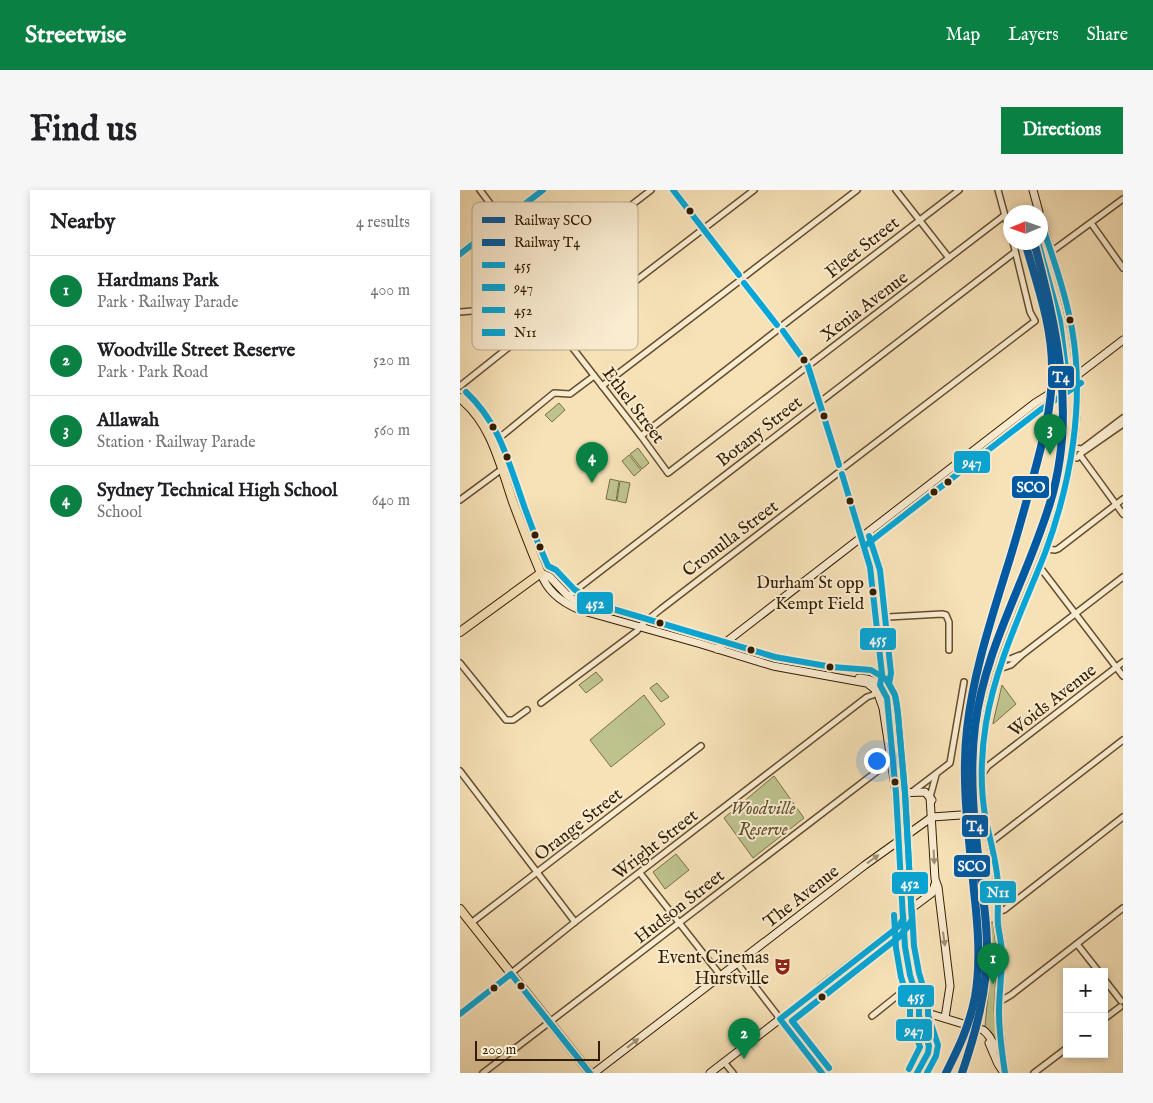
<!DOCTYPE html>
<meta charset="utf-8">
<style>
:root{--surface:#fff;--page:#f6f6f6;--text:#202124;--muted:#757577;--line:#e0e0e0;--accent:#0b8043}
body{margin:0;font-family:"IM FELL English",serif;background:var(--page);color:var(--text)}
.controls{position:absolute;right:15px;bottom:15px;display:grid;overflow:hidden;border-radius:0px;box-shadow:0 2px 8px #0003}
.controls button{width:45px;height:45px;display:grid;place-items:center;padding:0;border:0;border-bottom:1px solid var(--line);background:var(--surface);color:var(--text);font:25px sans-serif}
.compass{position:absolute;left:543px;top:15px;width:45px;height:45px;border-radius:50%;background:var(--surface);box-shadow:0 2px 8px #0003;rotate:268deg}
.scale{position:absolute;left:15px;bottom:12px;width:125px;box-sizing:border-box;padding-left:5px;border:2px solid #331d00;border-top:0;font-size:14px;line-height:18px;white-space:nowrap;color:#331d00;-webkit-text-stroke:4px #faecd1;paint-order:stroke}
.you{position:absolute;left:416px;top:570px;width:18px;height:18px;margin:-12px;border:4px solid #fff;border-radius:50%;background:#1a73e8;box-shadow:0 0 0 8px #1a73e833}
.badge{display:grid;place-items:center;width:32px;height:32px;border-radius:50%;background:var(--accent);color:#fff;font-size:16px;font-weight:700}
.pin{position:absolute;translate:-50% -41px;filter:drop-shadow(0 1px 2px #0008)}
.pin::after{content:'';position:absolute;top:26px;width:18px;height:15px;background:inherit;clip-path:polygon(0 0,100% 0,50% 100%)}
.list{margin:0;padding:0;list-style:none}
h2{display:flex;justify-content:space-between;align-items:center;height:65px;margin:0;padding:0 20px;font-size:21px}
h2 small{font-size:16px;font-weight:400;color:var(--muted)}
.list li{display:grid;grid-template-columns:32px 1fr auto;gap:15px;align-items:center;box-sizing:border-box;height:70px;padding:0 20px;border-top:1px solid var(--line)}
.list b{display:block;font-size:19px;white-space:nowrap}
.list p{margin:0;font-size:16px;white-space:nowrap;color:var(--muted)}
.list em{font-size:16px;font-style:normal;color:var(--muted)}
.map{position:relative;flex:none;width:663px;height:883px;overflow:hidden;border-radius:0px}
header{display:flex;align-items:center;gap:30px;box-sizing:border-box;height:70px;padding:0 25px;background:var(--accent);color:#fff}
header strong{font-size:24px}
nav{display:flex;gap:28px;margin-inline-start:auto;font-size:18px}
.intro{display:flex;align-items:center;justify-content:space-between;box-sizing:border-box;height:120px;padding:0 30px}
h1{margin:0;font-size:35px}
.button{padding:12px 22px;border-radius:0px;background:var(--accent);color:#fff;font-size:18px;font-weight:700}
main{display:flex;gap:30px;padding:0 30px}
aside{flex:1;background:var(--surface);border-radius:0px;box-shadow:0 2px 8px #0003}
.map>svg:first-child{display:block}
</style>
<header>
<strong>Streetwise</strong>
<nav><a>Map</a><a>Layers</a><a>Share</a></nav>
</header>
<div class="intro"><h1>Find us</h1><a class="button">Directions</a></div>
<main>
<aside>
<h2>Nearby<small>4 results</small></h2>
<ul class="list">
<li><span class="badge">1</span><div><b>Hardmans Park</b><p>Park · Railway Parade</p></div><em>400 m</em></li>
<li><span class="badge">2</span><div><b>Woodville Street Reserve</b><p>Park · Park Road</p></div><em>520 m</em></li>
<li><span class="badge">3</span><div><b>Allawah</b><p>Station · Railway Parade</p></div><em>560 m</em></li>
<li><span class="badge">4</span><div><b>Sydney Technical High School</b><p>School</p></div><em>640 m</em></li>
</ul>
</aside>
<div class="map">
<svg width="663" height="883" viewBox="0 0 663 883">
<rect width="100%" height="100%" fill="#f7e2b8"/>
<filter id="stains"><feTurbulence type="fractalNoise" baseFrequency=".004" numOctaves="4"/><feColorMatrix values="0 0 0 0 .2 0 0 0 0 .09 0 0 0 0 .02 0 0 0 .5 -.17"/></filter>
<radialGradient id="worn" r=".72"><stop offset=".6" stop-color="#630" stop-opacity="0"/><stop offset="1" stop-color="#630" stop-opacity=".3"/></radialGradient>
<g fill="#bec38e" stroke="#787047">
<path d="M99,213l6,7 -13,12 -7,-7z"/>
<path d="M178,258l11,15 -7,6 -12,-15z"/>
<path d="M169,265l12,15 -7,6 -12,-15z"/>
<path d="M150,289l9,2 -3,20 -10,-2z"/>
<path d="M160,291l10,2 -4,20 -9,-2z"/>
<path d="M136,482l7,8 -17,13 -7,-8z"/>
<path d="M197,493l12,14 -8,5 -11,-14z"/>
<path d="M542,495l14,19 -23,20v-1z"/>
<path d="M184,505l21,29 -54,43 -21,-27z"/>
<path d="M314,586l30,42 -51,40 -29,-40z"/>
<path d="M216,664l13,16 -24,19 -12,-17z"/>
<path d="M531,732h2l4,35 -3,52 3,36 -4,-11 -8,-8 6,-61z"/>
</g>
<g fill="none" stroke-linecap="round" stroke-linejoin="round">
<g stroke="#d0bb93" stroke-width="7" stroke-dasharray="7 3.5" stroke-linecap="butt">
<path d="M501,625l16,-2"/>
<path d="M333,819l27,-22"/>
</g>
<defs>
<g id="street">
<path d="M20,0l23,31"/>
<path d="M436,0l53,68"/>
<path d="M538,0l12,44"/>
<path d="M631,33l32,45"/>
<path d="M25,45l156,201 27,37 337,-258"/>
<path d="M591,62l72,-53"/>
<path d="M285,86l112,-86"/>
<path d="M66,96l125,-96"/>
<path d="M0,122l12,-1"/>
<path d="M323,135l176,-135"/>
<path d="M104,146l190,-146"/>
<path d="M0,196l88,-70"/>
<path d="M142,196l136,-104"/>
<path d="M181,246l135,-105"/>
<path d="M33,253l61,-50 16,1 24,-18"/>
<path d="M613,258l9,1 41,-31"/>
<path d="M620,264l43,-30"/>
<path d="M611,267l6,1 3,-3 43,59"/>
<path d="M384,277l191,-146 -5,-9 -17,-70"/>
<path d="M0,310l42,-31"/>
<path d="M586,359l9,1 3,-1 65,-50"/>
<path d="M579,376l84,110"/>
<path d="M108,406l447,-344"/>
<path d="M416,430l12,-3 54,-3 4,1 3,7v28"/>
<path d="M543,468l7,1 10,-4"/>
<path d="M0,473l46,57h7l14,-10"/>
<path d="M539,479l12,-4 12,-11 100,-77"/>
<path d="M81,513l96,-72 3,-5 21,-17 177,-136"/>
<path d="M0,581l115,151"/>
<path d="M523,583l5,-7 135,-104"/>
<path d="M452,602l38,-29 14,-81"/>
<path d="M470,607l6,-22"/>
<path d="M531,652l132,-102"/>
<path d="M180,683l81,103"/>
<path d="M538,722l6,-2 119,-93"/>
<path d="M11,733l230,-177"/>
<path d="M617,754l22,28"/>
<path d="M277,773l85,110"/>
<path d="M644,789l17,22"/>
<path d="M539,812l12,-7 112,-87"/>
<path d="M0,824l115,-92 292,-225 6,-2 3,-4"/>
<path d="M412,826l40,-32"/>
<path d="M644,829l16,-12"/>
<path d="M264,872l9,11"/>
<path d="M23,883l397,-304 6,-4 7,-2"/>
<path d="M457,883c4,-7 9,-14 11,-21 4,-12 -10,-30 -9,-47"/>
<path d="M574,883l33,-25"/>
</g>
<g id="secondary">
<path d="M213,0l66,85"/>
<path d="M573,0l6,22"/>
<path d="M0,64l83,-64"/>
<path d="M284,93l33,42"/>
<path d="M323,141l25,35 31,99"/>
<path d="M382,284l28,93 12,107 -2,11 -4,6"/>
<path d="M81,383c6,19 22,30 39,37l121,34 72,22 88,16 6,1 10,8 6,17 13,85 9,154 7,37 5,15 7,13 59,18c9,6 9,17 19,21"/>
<path d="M81,383l9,4 18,19 20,13"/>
<path d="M257,459l318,-246 32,-20 56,-43"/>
<path d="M399,488c29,1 29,23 31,46"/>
<path d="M436,603l29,-1 7,8"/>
<path d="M470,607l5,82 3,8 12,99 -5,32"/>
<path d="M360,797l78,-60 10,-16 24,-18 3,-9"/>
<path d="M529,853l9,21 6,9"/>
<path d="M134,883l271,-208 67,-48 29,-2"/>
<path d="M250,883l83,-64"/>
<path d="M545,883c-3,-23 -7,-47 -6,-70 0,-16 3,-32 3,-49 0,-10 -3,-20 -4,-30 -1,-13 0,-27 0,-40 -2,-23 -9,-46 -13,-69 -5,-30 -4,-62 1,-92 9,-60 37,-115 59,-171 26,-70 40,-146 27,-221 -7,-38 -20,-77 -32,-114"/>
</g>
<g id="primary">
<path d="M0,208c32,26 40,66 53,104 9,24 18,48 28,71l-81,59"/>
<path d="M0,719l130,164"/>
</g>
</defs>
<use href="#street" stroke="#644e2e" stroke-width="8"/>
<use href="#secondary" stroke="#331d00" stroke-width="9"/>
<use href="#primary" stroke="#331d00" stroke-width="10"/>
<use href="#street" stroke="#faecd1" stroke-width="5"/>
<use href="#secondary" stroke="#faecd1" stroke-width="7"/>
<use href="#primary" stroke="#f7e2b8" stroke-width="8"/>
<defs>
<g id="bus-1">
<path d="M213,0l66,85"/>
<path d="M0,64l83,-64"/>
<path d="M284,93l33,42"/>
<path d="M323,141l25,35 31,99"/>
<path d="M443,725l2,32 5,28 9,30v11l10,30 -1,7 -11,20"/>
<path d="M0,824l51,-40 79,99"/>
<path d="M362,883l-42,-54 118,-92 5,-8 -7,-126 -9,-95 -7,-13 2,-11 -12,-107 -28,-93"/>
</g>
<g id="bus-2">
<path d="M578,52l22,79 7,56"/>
<path d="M406,355l174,-135 41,-27"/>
<path d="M434,725l2,33 5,29 9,29v12l10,29 -11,22"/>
<path d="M369,878l-37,-47 107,-84 11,-13 2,-5 -7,-126 -8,-88 -2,-10 -6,-11 2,-11 -11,-103 -11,-34"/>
</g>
<g id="bus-3">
<path d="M6,202c32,30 41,65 55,105 8,24 17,47 27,69l8,4 18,19 22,15 179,53 57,10 39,3 15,9 9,16 3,19 7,79 7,127 -13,17 -107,84 37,47"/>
<path d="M452,722l2,34 5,27 9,30v12l10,30 -2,11 -9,17"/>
</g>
<path id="bus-4" d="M545,883c-3,-20 -6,-41 -6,-61 0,-19 3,-38 3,-57 0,-11 -3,-21 -4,-31 -1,-13 1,-26 0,-39 -1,-24 -9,-47 -13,-70 -5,-30 -4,-61 1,-92 10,-60 37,-114 59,-170 26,-70 40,-150 27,-224 -7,-38 -20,-74 -32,-110"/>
</defs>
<use href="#bus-1" stroke="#faecd1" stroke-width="10"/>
<use href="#bus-2" stroke="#faecd1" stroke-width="10"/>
<use href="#bus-3" stroke="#faecd1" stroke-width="10"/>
<use href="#bus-4" stroke="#faecd1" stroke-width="10"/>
<use href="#bus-1" stroke="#05a6d7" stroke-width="6"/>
<use href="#bus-2" stroke="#05a6d7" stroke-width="6"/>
<use href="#bus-3" stroke="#05a6d7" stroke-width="6"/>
<use href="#bus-4" stroke="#05a6d7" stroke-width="6"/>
<defs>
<path id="rail-1" d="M486,883c13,-26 23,-46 29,-76 6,-34 3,-71 -1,-106 -5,-54 -13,-108 -7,-162 6,-54 23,-106 39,-158 9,-28 17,-57 25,-86 10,-37 21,-75 21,-113 1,-45 -15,-87 -27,-130"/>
<path id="rail-2" d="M502,883c14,-41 25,-82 25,-125 0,-26 -4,-52 -7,-77 -6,-48 -11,-97 -5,-145 10,-79 52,-147 75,-223 27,-88 7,-174 -16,-261"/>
</defs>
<use href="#rail-1" stroke="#faecd1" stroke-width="11"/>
<use href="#rail-2" stroke="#faecd1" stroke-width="11"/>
<use href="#rail-1" stroke="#005aa3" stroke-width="8"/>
<use href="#rail-2" stroke="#005aa3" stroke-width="8"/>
</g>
<defs><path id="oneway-solid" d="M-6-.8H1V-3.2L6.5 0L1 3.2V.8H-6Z" transform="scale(1.25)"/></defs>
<g fill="#a08f73">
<use href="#oneway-solid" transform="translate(474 667) rotate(87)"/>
<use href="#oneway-solid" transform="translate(413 669) rotate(-36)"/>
<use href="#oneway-solid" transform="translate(484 749) rotate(82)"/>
<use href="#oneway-solid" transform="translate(173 853) rotate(-38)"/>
</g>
<defs>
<symbol id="theatre-bare" viewBox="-9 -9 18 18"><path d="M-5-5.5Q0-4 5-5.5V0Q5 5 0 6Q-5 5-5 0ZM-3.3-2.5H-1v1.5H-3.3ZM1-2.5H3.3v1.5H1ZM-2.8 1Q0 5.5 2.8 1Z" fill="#8f2418" stroke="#faecd1" stroke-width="2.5" paint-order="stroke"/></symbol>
</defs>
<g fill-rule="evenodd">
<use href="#theatre-bare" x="310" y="764" width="25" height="25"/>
</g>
<g fill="#331d00" stroke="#faecd1" stroke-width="2">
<circle cx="230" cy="21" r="4.5"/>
<circle cx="610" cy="130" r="4.5"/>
<circle cx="344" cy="170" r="4.5"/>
<circle cx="364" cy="226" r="4.5"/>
<circle cx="33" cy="237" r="4.5"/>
<circle cx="47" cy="267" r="4.5"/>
<circle cx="488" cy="292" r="4.5"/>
<circle cx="474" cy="302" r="4.5"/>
<circle cx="390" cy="311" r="4.5"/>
<circle cx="75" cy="345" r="4.5"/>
<circle cx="80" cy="357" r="4.5"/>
<circle cx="413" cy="402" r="4.5"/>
<circle cx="200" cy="433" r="4.5"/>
<circle cx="291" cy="460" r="4.5"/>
<circle cx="370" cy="477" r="4.5"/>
<circle cx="435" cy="592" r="4.5"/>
<circle cx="61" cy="796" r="4.5"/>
<circle cx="34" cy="798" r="4.5"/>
<circle cx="362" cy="807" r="4.5"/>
</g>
<g text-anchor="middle" stroke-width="4" stroke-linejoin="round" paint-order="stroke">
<g font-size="17" fill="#331d00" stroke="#faecd1" text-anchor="end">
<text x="404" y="398">Durham St opp<tspan x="404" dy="21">Kempt Field</tspan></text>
</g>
<g font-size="18" fill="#331d00" stroke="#faecd1">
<text transform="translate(402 57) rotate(-38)" y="6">Fleet Street</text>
<text transform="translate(404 116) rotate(-37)" y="6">Xenia Avenue</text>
<text transform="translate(174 215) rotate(53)" y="6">Ethel Street</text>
<text transform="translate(299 241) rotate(-38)" y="6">Botany Street</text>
<text transform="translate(270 348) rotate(-37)" y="6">Cronulla Street</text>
<text transform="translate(592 510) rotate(-38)" y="6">Woids Avenue</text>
<text transform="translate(118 634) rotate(-38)" y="6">Orange Street</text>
<text transform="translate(195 654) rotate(-38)" y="6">Wright Street</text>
<text transform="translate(341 706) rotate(-38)" y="6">The Avenue</text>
<text transform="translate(219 716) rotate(-38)" y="6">Hudson Street</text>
</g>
<g font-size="18" font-style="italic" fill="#5d4f2b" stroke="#faecd1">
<text x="303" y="624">Woodville<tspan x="303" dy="21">Reserve</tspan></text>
</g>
<g font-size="18" fill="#331d00" stroke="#faecd1" text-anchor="end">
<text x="309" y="773">Event Cinemas<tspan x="309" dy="21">Hurstville</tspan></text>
</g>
</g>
<rect x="12" y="12" width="166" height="148" rx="8" fill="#faecd1" stroke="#beae92" stroke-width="1"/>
<rect x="22" y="27" width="23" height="6" fill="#005aa3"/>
<rect x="22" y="49" width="23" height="7" fill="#005aa3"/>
<rect x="22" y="72" width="23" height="6" fill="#05a6d7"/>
<rect x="22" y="94" width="23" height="7" fill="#05a6d7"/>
<rect x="22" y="117" width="23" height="6" fill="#05a6d7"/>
<rect x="22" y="139" width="23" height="7" fill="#05a6d7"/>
<g font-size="14" fill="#331d00">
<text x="54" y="35">Railway SCO</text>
<text x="54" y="57">Railway T4</text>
<text x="54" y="80">455</text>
<text x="54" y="102">947</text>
<text x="54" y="125">452</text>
<text x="54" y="147">N11</text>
</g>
<g stroke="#faecd1" stroke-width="2">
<rect x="587" y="175" width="28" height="24" rx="5" fill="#005aa3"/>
<rect x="493" y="260" width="38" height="24" rx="5" fill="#05a6d7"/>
<rect x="551" y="285" width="39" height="24" rx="5" fill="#005aa3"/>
<rect x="116" y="401" width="38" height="24" rx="5" fill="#05a6d7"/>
<rect x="399" y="437" width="38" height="24" rx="5" fill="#05a6d7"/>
<rect x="501" y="624" width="28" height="24" rx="5" fill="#005aa3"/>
<rect x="493" y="664" width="38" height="24" rx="5" fill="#005aa3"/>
<rect x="431" y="681" width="38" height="24" rx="5" fill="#05a6d7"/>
<rect x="519" y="690" width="38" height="24" rx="5" fill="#05a6d7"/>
<rect x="437" y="794" width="38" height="24" rx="5" fill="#05a6d7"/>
<rect x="435" y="828" width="38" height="24" rx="5" fill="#05a6d7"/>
</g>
<g font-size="14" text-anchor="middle" font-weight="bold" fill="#fff">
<text x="601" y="192">T4</text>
<text x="512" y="277">947</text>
<text x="571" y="302">SCO</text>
<text x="135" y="418">452</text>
<text x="418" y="454">455</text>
<text x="515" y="641">T4</text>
<text x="512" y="681">SCO</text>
<text x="450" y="698">452</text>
<text x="538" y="707">N11</text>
<text x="456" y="811">455</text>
<text x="454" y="845">947</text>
</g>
<rect width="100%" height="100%" filter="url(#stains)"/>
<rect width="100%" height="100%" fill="url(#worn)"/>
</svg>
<div class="controls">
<button>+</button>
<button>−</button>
</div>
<svg class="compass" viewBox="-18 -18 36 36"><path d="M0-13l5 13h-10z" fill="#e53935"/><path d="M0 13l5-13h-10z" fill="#757577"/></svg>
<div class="scale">200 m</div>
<div class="you"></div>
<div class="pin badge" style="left:533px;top:794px">1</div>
<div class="pin badge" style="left:284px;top:869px">2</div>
<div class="pin badge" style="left:590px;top:265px">3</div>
<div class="pin badge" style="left:132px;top:293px">4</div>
</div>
</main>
